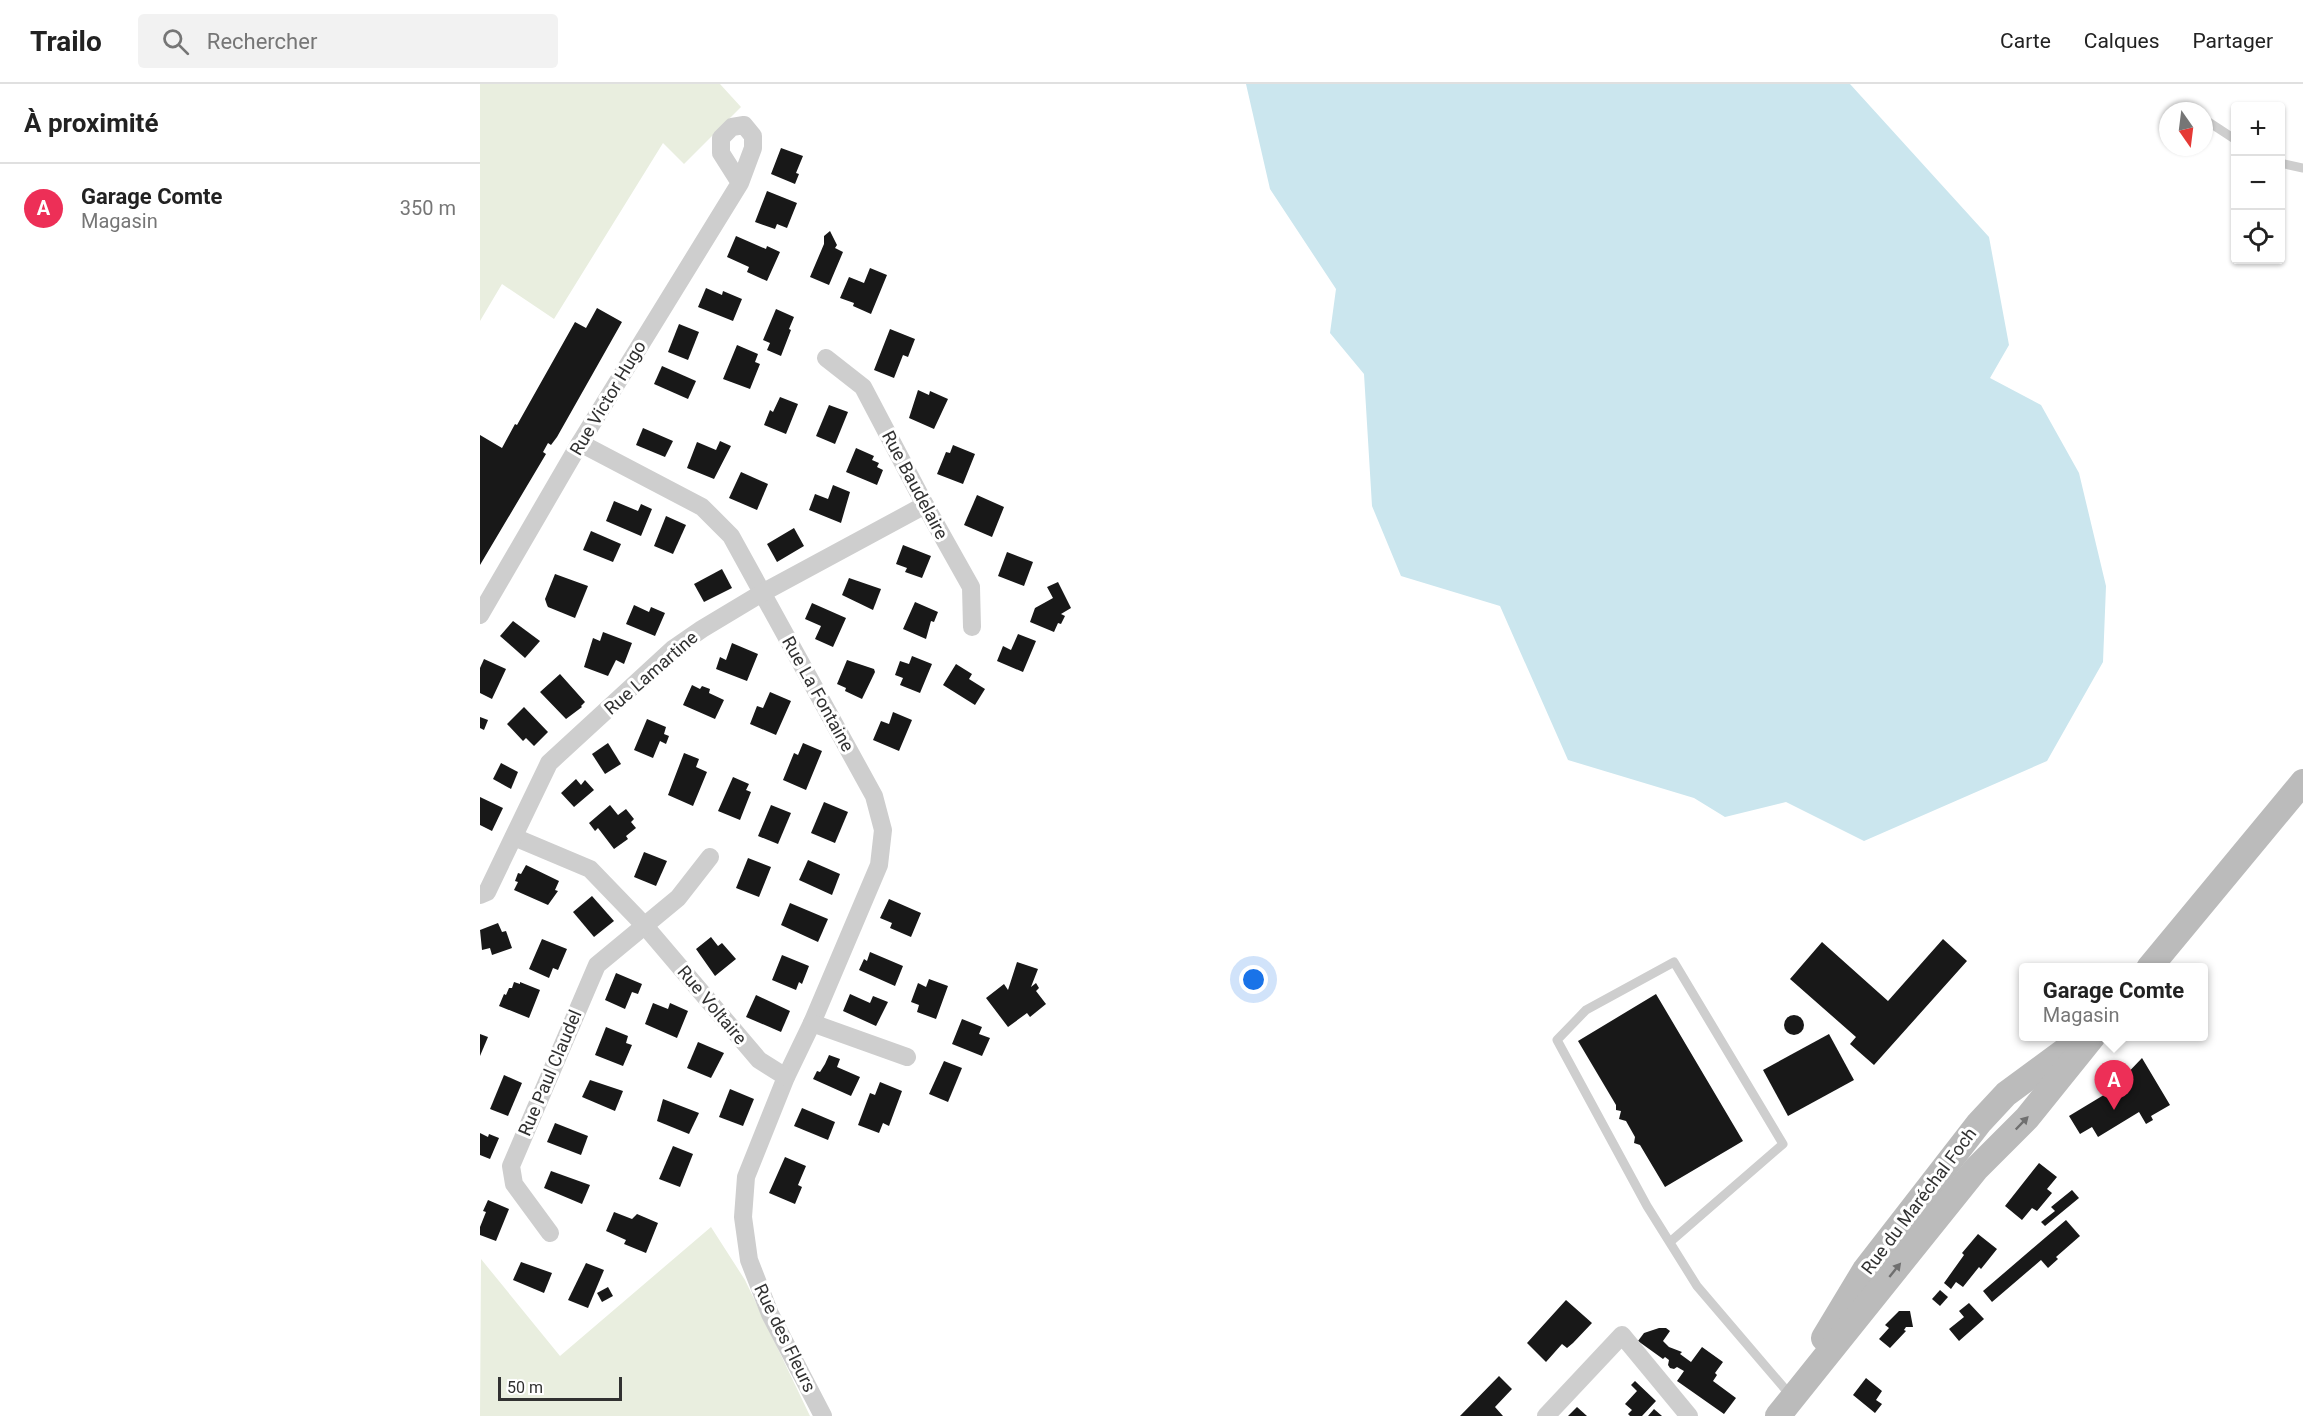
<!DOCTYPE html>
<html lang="fr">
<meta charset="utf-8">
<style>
:root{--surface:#fff;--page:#f2f2f2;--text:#222;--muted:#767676;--line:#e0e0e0;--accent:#ed2f57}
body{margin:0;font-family:Roboto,sans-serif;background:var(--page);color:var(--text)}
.controls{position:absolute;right:18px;top:18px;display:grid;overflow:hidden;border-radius:6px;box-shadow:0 2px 4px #0004}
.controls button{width:54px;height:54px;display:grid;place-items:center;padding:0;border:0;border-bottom:2px solid var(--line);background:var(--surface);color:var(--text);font:30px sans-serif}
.compass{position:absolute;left:1679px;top:18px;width:54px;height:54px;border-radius:50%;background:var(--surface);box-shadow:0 2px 4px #0004;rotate:166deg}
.scale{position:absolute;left:18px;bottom:15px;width:124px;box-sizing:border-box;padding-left:6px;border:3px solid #313131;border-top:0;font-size:16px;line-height:21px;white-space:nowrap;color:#313131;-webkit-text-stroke:4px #fff;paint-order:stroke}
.you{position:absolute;left:774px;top:896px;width:21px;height:21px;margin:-15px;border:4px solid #fff;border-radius:50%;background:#1a73e8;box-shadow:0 0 0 9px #1a73e833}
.badge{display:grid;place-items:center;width:39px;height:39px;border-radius:50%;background:var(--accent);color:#fff;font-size:20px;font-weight:700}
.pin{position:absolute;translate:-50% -50px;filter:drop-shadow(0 2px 3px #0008)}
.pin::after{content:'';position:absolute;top:32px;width:21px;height:18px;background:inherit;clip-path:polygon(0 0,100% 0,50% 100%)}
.popup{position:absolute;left:1539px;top:879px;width:189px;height:78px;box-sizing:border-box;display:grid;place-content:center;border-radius:6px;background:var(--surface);filter:drop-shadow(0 2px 4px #0005);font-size:20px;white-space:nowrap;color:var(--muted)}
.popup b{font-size:22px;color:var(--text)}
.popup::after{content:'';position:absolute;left:50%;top:100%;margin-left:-12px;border:12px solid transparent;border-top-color:var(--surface)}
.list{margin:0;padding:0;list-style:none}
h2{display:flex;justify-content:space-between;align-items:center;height:78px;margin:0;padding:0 24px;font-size:26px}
h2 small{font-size:20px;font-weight:400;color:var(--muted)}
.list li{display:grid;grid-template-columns:39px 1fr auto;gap:18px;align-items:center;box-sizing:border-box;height:90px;padding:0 24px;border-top:2px solid var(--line)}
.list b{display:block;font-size:22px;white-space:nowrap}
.list p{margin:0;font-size:20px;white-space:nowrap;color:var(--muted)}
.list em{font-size:20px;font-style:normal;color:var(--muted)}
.icon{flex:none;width:33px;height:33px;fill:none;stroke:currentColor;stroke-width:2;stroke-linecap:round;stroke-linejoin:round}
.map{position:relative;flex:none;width:1823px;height:1332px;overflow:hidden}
header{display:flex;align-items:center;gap:36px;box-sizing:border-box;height:84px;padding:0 30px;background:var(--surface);border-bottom:2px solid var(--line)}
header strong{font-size:28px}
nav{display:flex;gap:33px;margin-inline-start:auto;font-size:21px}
.search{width:420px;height:54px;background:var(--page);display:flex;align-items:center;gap:15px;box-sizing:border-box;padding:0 21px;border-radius:6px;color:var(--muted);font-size:22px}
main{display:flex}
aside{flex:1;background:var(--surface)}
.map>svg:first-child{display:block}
</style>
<header>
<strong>Trailo</strong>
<div class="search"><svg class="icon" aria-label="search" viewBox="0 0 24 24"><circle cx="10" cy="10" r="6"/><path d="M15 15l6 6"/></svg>Rechercher</div>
<nav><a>Carte</a><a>Calques</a><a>Partager</a></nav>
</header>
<main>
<aside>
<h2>À proximité<small></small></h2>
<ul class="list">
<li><span class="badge">A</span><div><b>Garage Comte</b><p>Magasin</p></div><em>350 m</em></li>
</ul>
</aside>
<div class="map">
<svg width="1823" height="1332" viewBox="0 0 1823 1332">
<rect width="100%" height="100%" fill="#fff"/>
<g fill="#e9eedf">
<path d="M0,0h240l21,23 -57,57 -21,-21 -109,176 -52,-35 -22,37z"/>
<path d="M231,1143l34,53 65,136h-330l1,-157 79,97z"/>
</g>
<path fill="#cbe6ee" d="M766,0h604l139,153 20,108 -19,33 51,27 38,68 27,113 -3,76 -56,99 -183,80 -78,-39 -61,15 -31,-19 -126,-38 -68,-154 -99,-30 -29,-70 -8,-132 -34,-41 6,-44 -66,-100z"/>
<g fill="#181818">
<path d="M301,64l22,8 -7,17 3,1 -4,10 -24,-10z"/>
<path d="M287,107l30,12 -10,25 -10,-4 -2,5 -20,-7z"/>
<path d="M350,147l7,14 -2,3 8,4 -14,33 -19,-8 14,-33v-8z"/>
<path d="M256,152l30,13 1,-3 13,6 -13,29 -20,-9 2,-5 -22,-10z"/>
<path d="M390,184l17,7 -16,39 -18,-8 1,-3 -14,-5 9,-21 15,6z"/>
<path d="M226,204l16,7 1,-4 19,8 -9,22 -35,-14z"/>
<path d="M117,224l25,14 -65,115 -6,8 -3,-2 -5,9 3,2 -66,111v-130l22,13 13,-24 2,1 58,-103 11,6z"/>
<path d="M296,225l18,8 -5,12 2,1 -10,26 -14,-6 3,-7 -7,-3z"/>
<path d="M199,240l20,8 -11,28 -20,-8z"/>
<path d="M410,245l25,10 -7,18 -5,-2 -9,23 -20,-8z"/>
<path d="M257,261l21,9 -3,8 5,2 -10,25 -27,-10z"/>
<path d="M182,282l34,15 -8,18 -34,-15z"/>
<path d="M438,306l11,5 1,-4 18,8 -14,30 -25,-11z"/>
<path d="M300,313l18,7 -12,30 -22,-9 6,-15 3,2z"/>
<path d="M349,321l19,7 -13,32 -19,-8z"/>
<path d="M163,344l30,13 -8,16 -29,-12z"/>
<path d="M240,357l11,5 -17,33 -27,-11 10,-26 19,8z"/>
<path d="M473,361l22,9 -12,30 -26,-10 9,-22 4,1z"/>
<path d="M376,364l18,8 -2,4 7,3 -2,4 6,3 -6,15 -31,-13z"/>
<path d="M261,388l27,12 -11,26 -28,-12z"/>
<path d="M353,401l17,7 -9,31 -32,-13 6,-16 13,5z"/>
<path d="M497,411l27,12 -12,30 -28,-12z"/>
<path d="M134,417l24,10 3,-7 11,5 -11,27 -35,-15z"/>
<path d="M186,432l20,9 -13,29 -19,-8z"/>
<path d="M314,444l10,18 -27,16 -10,-18z"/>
<path d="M111,447l30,13 -8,18 -30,-12z"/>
<path d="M423,461l28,11 -9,22 -17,-6 2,-4 -11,-4z"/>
<path d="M527,468l26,10 -9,24 -26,-10z"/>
<path d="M242,485l10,19 -28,14 -10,-18z"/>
<path d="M75,490l33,12 -13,32 -27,-11 -1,-2 -2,-6z"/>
<path d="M369,494l32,11 -8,21 -31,-15z"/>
<path d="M578,498l13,26 -10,6 4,2 -4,8 -3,-1 -4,9 -24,-10 5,-14 18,-10 -6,-11z"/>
<path d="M435,518l23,10 -4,10 -3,-1 -5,18 -23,-10z"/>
<path d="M332,519l34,15 -13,29 -18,-8 6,-13 -16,-7z"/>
<path d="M154,521l15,7 2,-5 14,6 -10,23 -29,-12z"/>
<path d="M33,537l27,20 -15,17 -25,-22z"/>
<path d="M123,548l29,11 -8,21 -8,-4 -8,16 -24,-9 9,-29 7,3z"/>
<path d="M538,550l18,7 -13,31 -26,-11 6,-15 8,4z"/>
<path d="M252,559l26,11 -11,27 -31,-12 4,-12 6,3z"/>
<path d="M432,572l20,8 -12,29 -20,-8 3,-7 -8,-3 5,-14 9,3z"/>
<path d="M4,575l22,10 -14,30 -12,-6v-25z"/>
<path d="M367,576l27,9 1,3 -13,27 -17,-8 1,-3 -9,-4z"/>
<path d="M476,580l16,10 -3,5 16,10 -10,16 -32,-20z"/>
<path d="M80,590l25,28 -4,4 1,1 -16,12 -26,-27z"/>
<path d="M212,601l8,4 2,-3 8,3 -1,4 15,7 -9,19 -32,-14z"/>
<path d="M290,608l21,9 -15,34 -26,-11 7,-18 6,2z"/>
<path d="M44,623l24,25 -14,14 -8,-8 -3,3 -16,-17z"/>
<path d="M413,628l19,8 -13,31 -26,-11 8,-19 8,3z"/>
<path d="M0,633l8,3 -4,10 -4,-2z"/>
<path d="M167,635l19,8 -2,7 5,2 -3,8 -6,-3 -7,17 -19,-8z"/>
<path d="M128,659l13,21 -16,10 -13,-20z"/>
<path d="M323,659l19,8 -16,39 -23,-10 11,-27 4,2z"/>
<path d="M204,669l15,6 -3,8 11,5 -14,34 -25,-11z"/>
<path d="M21,679l17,9 -7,17 -18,-10z"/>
<path d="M253,693l16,7 -3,6 5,2 -11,28 -22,-9z"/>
<path d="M96,695l5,6 4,-5 9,10 -20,17 -13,-14z"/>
<path d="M0,713l23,11 -11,23 -12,-6z"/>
<path d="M344,718l24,10 -13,31 -24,-10z"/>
<path d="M130,721l8,10 8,-6 8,10 -3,3 5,6 -10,8 2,3 -14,10 -16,-21 -3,3 -6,-8z"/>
<path d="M291,721l20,8 -13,31 -20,-8z"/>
<path d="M164,768l23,9 -11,25 -22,-9z"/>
<path d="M268,774l23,9 -12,30 -23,-9z"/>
<path d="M328,776l32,14 -8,21 -33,-15z"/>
<path d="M46,781l33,16 -4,9 3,1 -10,14 -34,-15 4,-8 -3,-1 3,-8 3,1z"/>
<path d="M112,812l22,25 -20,16 -21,-25z"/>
<path d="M409,815l32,14 -10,24 -21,-9 2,-5 -12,-5z"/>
<path d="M310,819l38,16 -10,23 -37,-17z"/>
<path d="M18,839l4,9 4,-1 6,17 -20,7 -2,-7 -8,2 -2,-20z"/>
<path d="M231,853l7,9 4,-3 14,16 -21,17 -19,-27z"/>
<path d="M62,855l25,10 -9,21 -5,-2 -4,10 -20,-9z"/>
<path d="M1463,855l24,22 -93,104 -24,-21 6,-7 -66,-58 32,-37 66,59z"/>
<path d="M390,868l33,14 -8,20 -36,-16 5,-11 3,2z"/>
<path d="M302,871l27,11 -7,18 -3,-2 -3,8 -24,-10z"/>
<path d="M537,878l21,7 -7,18 5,-4 3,5 -3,3 10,13 -16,13 -3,-4 -19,14 -22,-29 18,-14 4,6z"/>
<path d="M136,889l26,11 -4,10 -6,-2 -7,17 -20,-9z"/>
<path d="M449,895l19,7 -12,33 -19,-7 2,-7 -8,-3 7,-19 8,4z"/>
<path d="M34,898l6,2v-2l20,8 -11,28 -30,-12 5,-12 2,1 3,-7h3z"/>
<path d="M370,910l20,9 3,-7 15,6 -12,24 -33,-15z"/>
<path d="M1176,910l87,147 -78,46 -25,-42 -6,-2 1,-6 -9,-16 -7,-2 2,-8 -5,-1v-5l-38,-64z"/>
<path d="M276,911l34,16 -9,21 -35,-15z"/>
<path d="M173,919l15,6 2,-6 18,8 -11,27 -32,-14z"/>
<circle cx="1314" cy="941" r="10"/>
<path d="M482,935l20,8 -3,7 11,4 -8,18 -30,-12z"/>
<path d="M126,943l22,9 -2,7 6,2 -9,21 -28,-11z"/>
<path d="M0,950l8,3 -8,19z"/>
<path d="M1349,950l25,46 -66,36 -25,-46z"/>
<path d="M218,958l26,11 -13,25 -24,-10z"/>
<path d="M349,971l11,4 -3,8 23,10 -9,19 -38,-17 4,-8 3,1 5,-8z"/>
<path d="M1662,974l28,47 -19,11 2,4 -7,4 -7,-12 -41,25 -6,-10 -12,7 -11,-18 53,-32 -2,-3z"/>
<path d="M464,977l18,7 -14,34 -19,-8z"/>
<path d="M24,991l18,8 -14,33 -18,-7z"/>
<path d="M110,996l33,11 -8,20 -33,-14z"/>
<path d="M400,998l22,9 -13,35 -6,-3 -4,10 -21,-8 12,-32 5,2z"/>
<path d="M250,1005l24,10 -11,27 -24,-9z"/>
<path d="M183,1015l36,14 -10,21 -32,-13z"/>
<path d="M322,1024l33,14 -7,18 -34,-14z"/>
<path d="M75,1039l33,13 -7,19 -34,-13z"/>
<path d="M0,1049l8,4 1,-3 10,4 -9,21 -10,-4z"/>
<path d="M193,1062l20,8 -13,33 -21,-8z"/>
<path d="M305,1073l21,9 -8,19 4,2 -7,17 -26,-11z"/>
<path d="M1559,1079l18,14 -10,12 5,4 -15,18 -5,-3 -10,12 -17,-14z"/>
<path d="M71,1087l39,14 -8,19 -38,-16z"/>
<path d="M1592,1106l7,8 -34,28 -4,-4 14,-11 -4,-4z"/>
<path d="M8,1116l21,9 -13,32 -16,-6v-8l6,-15 -3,-1z"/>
<path d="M134,1128l18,7 5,-5 21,9 -12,30 -22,-9 2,-4 -20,-9z"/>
<path d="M1586,1136l14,16 -24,21 2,2 -10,9 -7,-8 -49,42 -9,-11z"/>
<path d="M1498,1150l19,15 -16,20 -2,-2 -16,20 -7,-5 -5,7 -7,-6 20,-28 -2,-2z"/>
<path d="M41,1178l31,11 -8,20 -31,-13z"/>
<path d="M106,1179l18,7 -16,38 -20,-8z"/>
<path d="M128,1203l5,9 -11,6 -5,-9z"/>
<path d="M1460,1206l8,7 -8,9 -8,-7z"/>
<path d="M1086,1216l26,23 -19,20 -6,5 -5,-4 -16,18 -19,-19z"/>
<path d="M1489,1219l15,16 -25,22 -10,-12 15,-12 -5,-6z"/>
<path d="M1419,1227h11l3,16h-7l-2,3 2,1 -16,17 -11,-9 10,-11 -4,-3z"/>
<path d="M1179,1244h7l4,3 -7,10 6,6 13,5 -2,2 11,8 11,-15 21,15 -8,11 2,2 -4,6 23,17 -12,16 -47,-33 7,-10 -7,-4 -3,2 -4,-1 -2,-3 1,-5 -4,-3 -2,2 -25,-18 6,-8z"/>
<path d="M1019,1292l13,13 -17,18 8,9h-43z"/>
<path d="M1386,1294l16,13 -6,9 6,4 -7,9 -22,-18z"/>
<path d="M1155,1297l21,20 -14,15h-12l-2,-2 4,-4 -7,-6 12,-13 -6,-6z"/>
<path d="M1097,1323l10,9h-19z"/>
<path d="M1174,1325l8,7h-14z"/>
</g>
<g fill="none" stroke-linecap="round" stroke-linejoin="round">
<g stroke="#cecece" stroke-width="9">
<path d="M1724,35l32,21"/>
<path d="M1800,79l23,5"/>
<path d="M1190,1158l113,-98 -109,-182 -88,48 -29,30 90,166 50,80 94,110"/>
</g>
<g stroke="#cecece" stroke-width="18">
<path d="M346,274l37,29 62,118 46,82 1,40"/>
<path d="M100,359l122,64 29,29 143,260 9,34 -4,35 -67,158 -26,54 -40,100 -3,40 6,43 21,54 53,102"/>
<path d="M0,531l100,-172 160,-260 -19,-30v-15l11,-11 12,-2 9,11v12l-13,35"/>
<path d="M34,753l76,32 55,57 114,134 27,17"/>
<path d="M0,811l7,-3 62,-129 124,-114 29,-20 60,-36 163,-88"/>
<path d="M332,939l95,34"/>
<path d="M70,1149l-36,-49 -3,-18 86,-201 81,-67 32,-41"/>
<path d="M1066,1332l76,-81 67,81"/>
</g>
<g stroke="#bbb" stroke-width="26">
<path d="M1669,884l154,-186"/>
<path d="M1344,1254l41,-68 114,-147 27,-29 68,-50"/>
<path d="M1298,1332l198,-247 51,-51 66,-82"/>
</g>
</g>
<defs><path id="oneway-solid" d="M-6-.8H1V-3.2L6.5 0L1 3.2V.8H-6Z" transform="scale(1.5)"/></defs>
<g fill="#6f6f6f">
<use href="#oneway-solid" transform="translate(1542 1039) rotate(-46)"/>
<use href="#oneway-solid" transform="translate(1415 1186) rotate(-51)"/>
</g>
<g text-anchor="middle" stroke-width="6" stroke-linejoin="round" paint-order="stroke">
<g font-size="18" fill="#313131" stroke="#fff">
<text transform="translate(128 314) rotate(-59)" y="6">Rue Victor Hugo</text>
<text transform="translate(435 401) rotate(62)" y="6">Rue Baudelaire</text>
<text transform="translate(171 589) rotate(-41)" y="6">Rue Lamartine</text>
<text transform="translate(338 610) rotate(61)" y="6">Rue La Fontaine</text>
<text transform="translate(232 921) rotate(50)" y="6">Rue Voltaire</text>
<text transform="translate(70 989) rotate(-67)" y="6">Rue Paul Claudel</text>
<text transform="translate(1439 1117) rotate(-53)" y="6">Rue du Maréchal Foch</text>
<text transform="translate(305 1254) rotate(64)" y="6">Rue des Fleurs</text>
</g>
</g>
</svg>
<div class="controls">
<button>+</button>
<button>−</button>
<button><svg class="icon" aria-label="locate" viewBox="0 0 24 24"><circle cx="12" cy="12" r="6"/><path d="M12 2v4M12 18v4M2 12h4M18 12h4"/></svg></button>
</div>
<svg class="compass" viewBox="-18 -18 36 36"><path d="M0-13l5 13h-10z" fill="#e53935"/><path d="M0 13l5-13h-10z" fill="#767676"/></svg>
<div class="scale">50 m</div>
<div class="you"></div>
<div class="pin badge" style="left:1634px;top:1026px">A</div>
<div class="popup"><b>Garage Comte</b>Magasin</div>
</div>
</main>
